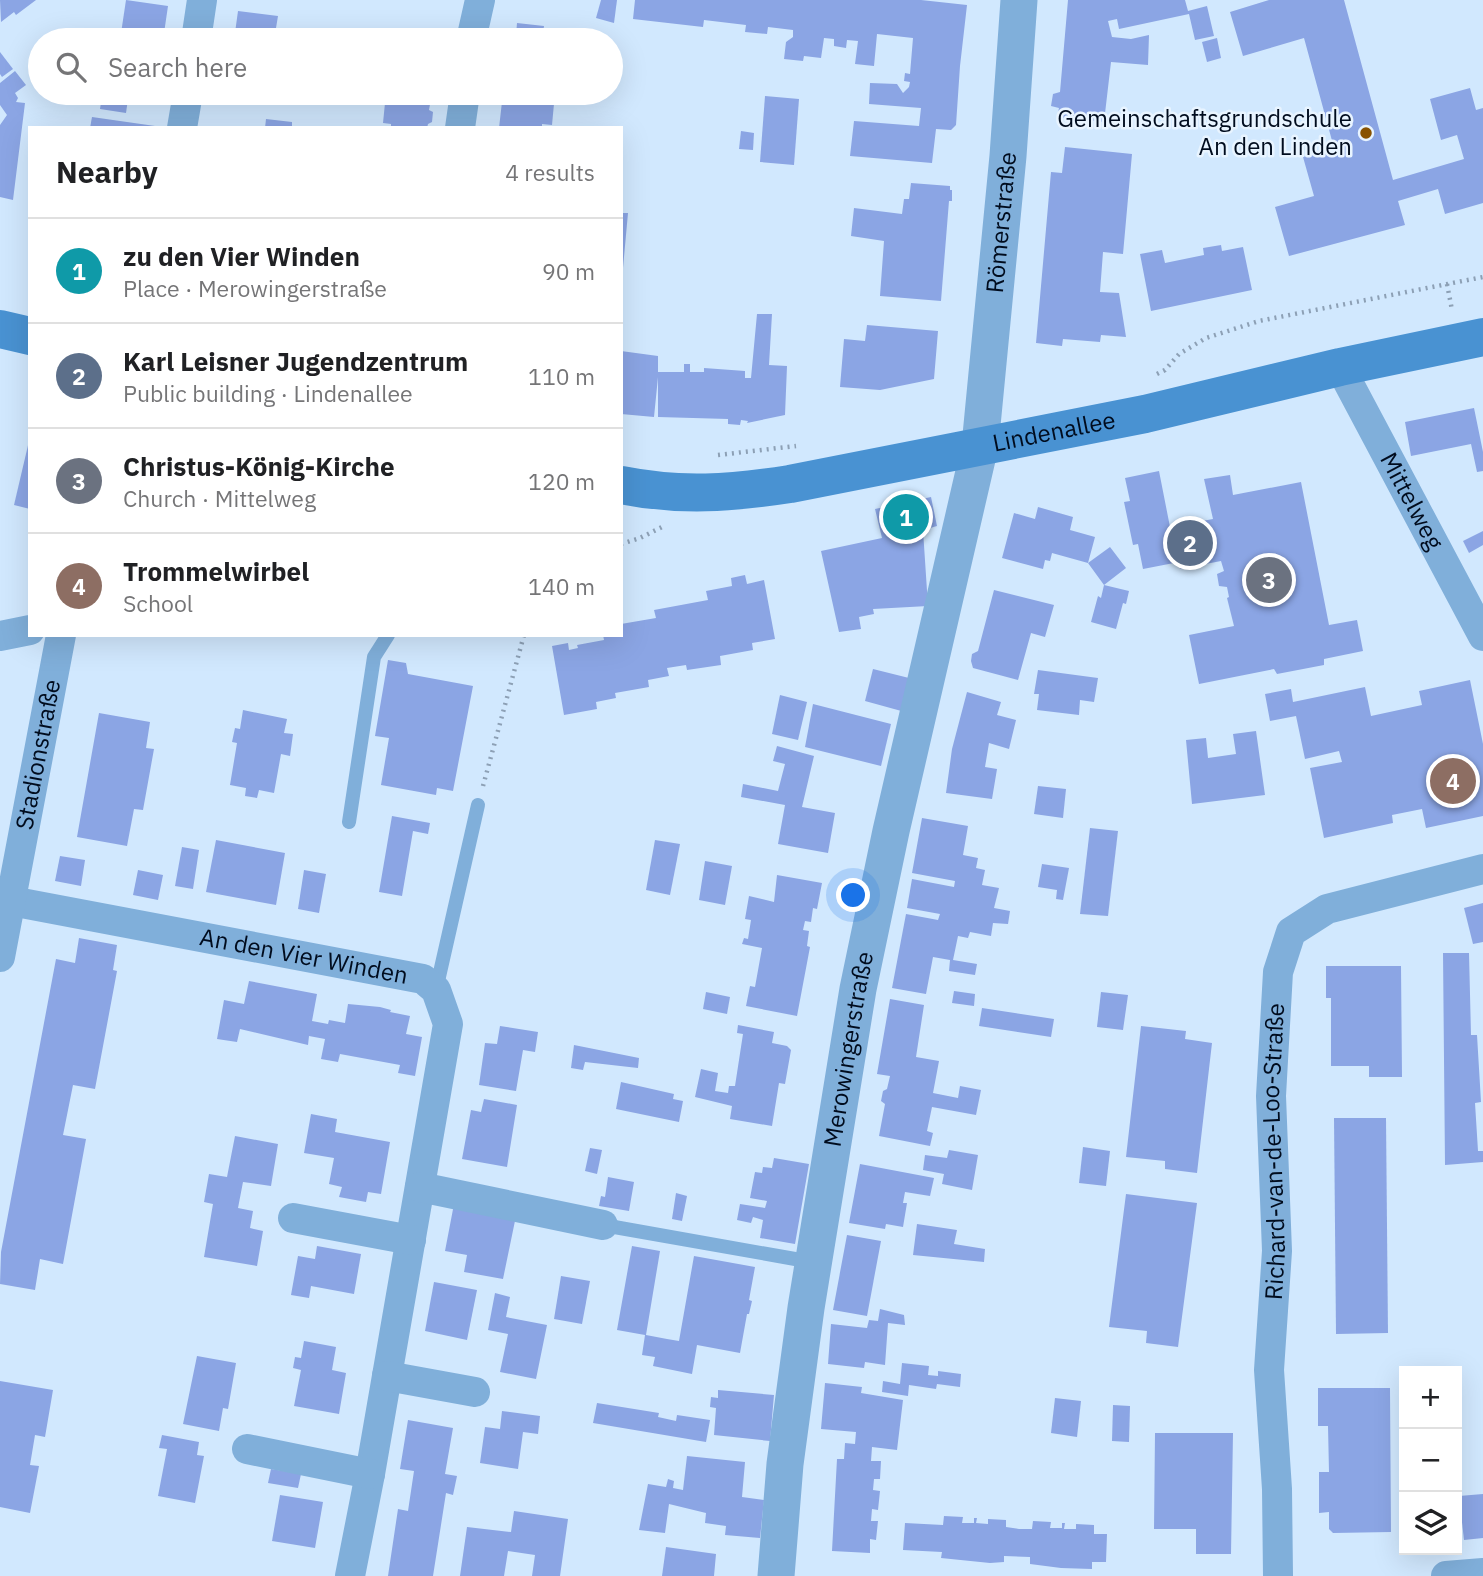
<!DOCTYPE html>
<meta charset="utf-8">
<style>
:root{--surface:#fff;--page:#f2f2f2;--text:#202124;--muted:#757577;--line:#e0e0e0;--accent:#885200}
body{margin:0;font-family:"IBM Plex Sans",sans-serif;background:var(--page);color:var(--text)}
.controls{position:absolute;right:21px;bottom:21px;display:grid;overflow:hidden;border-radius:0px;box-shadow:0 7px 28px #0002}
.controls button{width:63px;height:63px;display:grid;place-items:center;padding:0;border:0;border-bottom:2px solid var(--line);background:var(--surface);color:var(--text);font:35px sans-serif}
.you{position:absolute;left:854px;top:896px;width:24px;height:24px;margin:-18px;border:5px solid #fff;border-radius:50%;background:#1a73e8;box-shadow:0 0 0 10px #1a73e833}
.badge{display:grid;place-items:center;width:46px;height:46px;border-radius:50%;background:var(--accent);color:#fff;font-size:23px;font-weight:700}
.pin{position:absolute;translate:-50% -50%;border:4px solid #fff;box-shadow:0 2px 7px #0006}
.list{margin:0;padding:0;list-style:none}
h2{display:flex;justify-content:space-between;align-items:center;height:91px;margin:0;padding:0 28px;font-size:30px}
h2 small{font-size:23px;font-weight:400;color:var(--muted)}
.list li{display:grid;grid-template-columns:46px 1fr auto;gap:21px;align-items:center;box-sizing:border-box;height:105px;padding:0 28px;border-top:2px solid var(--line)}
.list b{display:block;font-size:26px;white-space:nowrap}
.list p{margin:0;font-size:23px;white-space:nowrap;color:var(--muted)}
.list em{font-size:23px;font-style:normal;color:var(--muted)}
.icon{flex:none;width:38px;height:38px;fill:none;stroke:currentColor;stroke-width:2;stroke-linecap:round;stroke-linejoin:round}
.map{position:relative;flex:none;width:1483px;height:1576px;overflow:hidden}
.search{position:absolute;background:var(--surface);box-shadow:0 7px 28px #0002;left:28px;top:28px;width:595px;height:77px;display:flex;align-items:center;gap:18px;box-sizing:border-box;padding:0 24px;border-radius:38px;color:var(--muted);font-size:26px}
.panel{position:absolute;background:var(--surface);box-shadow:0 7px 28px #0002;left:28px;top:126px;width:595px;height:511px;border-radius:0px}
.map>svg:first-child{display:block}
</style>
<div class="map">
<svg width="1483" height="1576" viewBox="0 0 1483 1576">
<rect width="100%" height="100%" fill="#d1e8fe"/>
<g fill="#8ba5e4">
<path d="M0,0h36l-20,15 -2,-3 -13,10z"/>
<path d="M126,0l42,6 -5,34h-43z"/>
<path d="M601,0h16l-3,23 -18,-5z"/>
<path d="M635,0h286l46,5 -7,61 -4,59 -5,5 -15,-1 -4,34 -82,-7 4,-35 65,5 2,-18 -52,-4 1,-21 27,1 6,9 6,-6 1,-5 -6,-1 1,-8 5,1 3,-36 -36,-4 -3,32 -19,-2 3,-23 -11,-1 -1,8 -12,-2v-7l-10,-1 -3,20 -17,-2 -1,5 -19,-2 2,-17 7,-5v-7l-25,-3 -1,7 -22,-2 1,-7 -42,-5 -1,7 -70,-8z"/>
<path d="M1068,0h117l3,11 19,-5 7,30 -19,4 -6,-26 -70,15 -2,-10 -9,2 4,16 19,2 18,-4 -1,30 -37,-3 -7,60 -47,-5 2,-9 -8,-2 2,-12 7,-2z"/>
<path d="M1269,0h75l49,180 71,-21 -7,-24 -16,5 -11,-41 40,-11 6,22 7,-2v95l-38,11 -7,-25 -40,12 7,24 -116,31 -14,-49 39,-11 -11,-39 31,-9 -30,-110 -61,18 -13,-44z"/>
<path d="M238,11l40,5 -3,18 7,1 -1,5h-47z"/>
<path d="M517,23l27,3 -2,13 -26,-4z"/>
<path d="M1217,38l4,20 -14,4 -5,-20z"/>
<path d="M0,52l13,17 -11,8 -2,-3z"/>
<path d="M15,71l11,14 -11,8 3,5 -2,4 9,1 -12,97 -13,-3v-72l7,-10 -7,-10v-22z"/>
<path d="M226,93h41l-1,9 -13,-2v2l-27,-6z"/>
<path d="M380,93h52l-3,17 4,2 -1,10 -4,2 -1,4h-36v-4l-8,-1 2,-20 -6,-1z"/>
<path d="M503,93h52l-3,32 -10,-1v4h-43z"/>
<path d="M102,95l26,4 -2,14 -26,-4z"/>
<path d="M765,96l34,3 -5,66 -34,-3z"/>
<path d="M92,117l63,9 -1,2h-64z"/>
<path d="M266,119l26,3v6h-27z"/>
<path d="M741,131l13,2 -1,17 -14,-1z"/>
<path d="M1065,147l67,7 -9,100 -20,-2 -3,40 19,1 7,44 -25,-2 -1,7 -37,-3 -1,7 -26,-3 15,-171 11,1z"/>
<path d="M911,183l39,3v4h2v11h-3l-8,100 -61,-5 4,-55 -33,-5 3,-28 48,6 2,-15h5z"/>
<path d="M621,213h7l-5,55h-2z"/>
<path d="M1221,245l1,6 21,-4 9,43 -101,21 -11,-57 22,-4 3,13 39,-8 -1,-7z"/>
<path d="M757,314h15l-3,51 18,1 -2,49 -38,8 1,-2 -7,-1 -1,5 -12,-1v-5l-70,-2v-40l-4,40 -33,-3v-63l37,5v16h26v-8h6v8h14v-4l41,3v7h6z"/>
<path d="M867,325l71,6 -4,48 -54,11 -40,-3 4,-48 21,2z"/>
<path d="M1474,408l9,44v19l-6,1 -6,-28 -60,12 -6,-34z"/>
<path d="M29,441h1v68l-16,-4z"/>
<path d="M1159,471l11,56 43,-8 -9,-40 26,-4 3,20 68,-13 28,143 28,-5 6,31 -39,8v6l-47,9 -3,-5 -75,15 -10,-49 45,-9 -7,-28 2,-1 -2,-10 -8,-1 -2,-12 7,-3 -3,-10 -41,8 -1,-7 -36,7 -5,-25 -5,1 -9,-43 6,-1 -5,-23z"/>
<path d="M931,497l6,29 -14,4 5,76 -55,3 1,5 -15,3 2,12 -22,3 -18,-81 61,-13 -7,-29z"/>
<path d="M1038,507l35,10 -3,13 25,7 -7,26 -36,-10 -2,8 -5,-1 -2,9 -41,-11 12,-45 21,6z"/>
<path d="M1483,531v14l-14,8 -6,-12z"/>
<path d="M1110,547l16,21 -22,17 25,6 -3,13 -3,-1 -7,26 -25,-7 7,-26 3,2 3,-13 -16,-22z"/>
<path d="M745,575l2,9 17,-4 11,59 -23,4 1,7 -33,6 1,9 -34,5 -1,-5 -19,3 2,8 -21,4 1,7 -34,6 1,5 -20,4 1,7 -33,6 -12,-69 16,-3 1,7 9,-2 -1,-3 27,-5 -1,-5h18v-11l35,-6 -2,-8 54,-10 -2,-9 26,-5 -1,-8z"/>
<path d="M994,590l60,15 -9,32 -14,-4 -13,47 -45,-12 -2,-7 1,-7 6,-3z"/>
<path d="M388,660l18,3 2,11 65,12 -20,105 -16,-3 -1,7 -55,-10 8,-47 -14,-2z"/>
<path d="M873,669l40,10 -8,33 -40,-11z"/>
<path d="M1038,670l60,8 -4,24 -14,-2 -1,15 -42,-5 2,-16h-5z"/>
<path d="M1470,680l13,64v72l-57,12 -4,-19 -30,6 1,8 -69,15 -14,-70 32,-6 -3,-11 -34,8 -9,-43 -26,5 -5,-27 26,-5 2,13 72,-15 6,29 51,-11 -3,-14z"/>
<path d="M967,692l34,10 -4,13 19,5 -7,29 -20,-6 -4,24 12,2 -5,30 -46,-6 6,-44z"/>
<path d="M780,695l27,7 -9,38 -26,-6z"/>
<path d="M813,704l78,20 -10,42 -76,-19z"/>
<path d="M243,710l44,9 -3,14 9,1 -3,22 -9,-2 -7,39 -15,-3 -2,8 -12,-2 1,-8 -16,-3 7,-42 -5,-1 3,-14 5,1z"/>
<path d="M99,713l51,9 -4,26 8,1 -11,61 -9,-1 -7,37 -50,-9z"/>
<path d="M1256,731l9,64 -73,9 -6,-64 20,-2 2,20 28,-4 -3,-20z"/>
<path d="M777,746l37,10 -12,51 33,6 -7,40 -50,-9 7,-39 -44,-8 2,-13 35,7 7,-27 -12,-3z"/>
<path d="M1038,786l28,3 -3,29 -29,-4z"/>
<path d="M392,816l38,7 -2,11 -15,-3 -11,65 -23,-4z"/>
<path d="M922,818l46,8 -5,29 15,3 -2,10 9,2 -3,15 17,3 -5,20 16,3 -2,13 -15,-1 -2,13 -21,-4 -2,6 -10,-2 -5,24 24,4 -2,11 -26,-4 1,-11 -17,-3 -7,37 -34,-6 14,-74 32,6 2,-6 -33,-6 5,-29 42,8 1,-6 -43,-8z"/>
<path d="M1090,828l28,3 -10,85 -28,-2z"/>
<path d="M216,840l69,13 -9,52 -70,-13z"/>
<path d="M655,840l25,4 -10,51 -24,-5z"/>
<path d="M182,847l17,3 -6,39 -18,-3z"/>
<path d="M60,856l25,4 -4,26 -26,-5z"/>
<path d="M705,861l27,5 -7,39 -26,-5z"/>
<path d="M1042,864l27,4 -6,32 -7,-1 1,-9 -19,-3z"/>
<path d="M138,870l25,5 -5,25 -25,-5z"/>
<path d="M304,870l22,4 -7,39 -21,-4z"/>
<path d="M777,875l45,8 -5,26 -4,-1 -2,14 -6,-1 -2,9 6,1 -2,15 3,1 -13,69 -51,-10 4,-20 5,1 7,-39 -20,-4 2,-6 4,1 3,-19 -6,-1 4,-23 25,6z"/>
<path d="M1483,903v39l-10,2 -9,-36z"/>
<path d="M79,938l38,7 -4,25 4,1 -22,118 -22,-4 -10,50 23,4 -23,125 -23,-5 -5,31 -35,-6 1,-32 55,-293 19,4z"/>
<path d="M1443,953h26l2,82h6l4,67 -6,1 3,48h5v11l-38,3z"/>
<path d="M1326,966h75l1,111h-33v-11h-38v-68h-5z"/>
<path d="M249,981l68,13 -5,27 16,3 1,-4 16,3 3,-19 32,3 11,3 -1,2 20,4 -4,18 16,3 -7,39 -17,-3 2,-8 -60,-11 -2,8 -17,-3 4,-20 -16,-3 -1,9 -68,-16 -3,13 -20,-3 7,-39 20,4z"/>
<path d="M954,991l21,3 -1,12 -22,-3z"/>
<path d="M706,992l24,5 -3,17 -24,-5z"/>
<path d="M1101,992l27,3 -5,35 -26,-3z"/>
<path d="M890,999l34,6 -8,52 23,4 -6,32 25,5 2,-12 21,4 -5,25 -44,-8 -5,24 6,2 -3,13 -51,-10 6,-32 -4,-3 2,-10 4,-2 3,-13 -13,-2z"/>
<path d="M982,1008l72,11 -3,18 -72,-11z"/>
<path d="M738,1025l36,7 -2,11 15,3 4,4 -6,34 -6,-1 -7,43 -42,-7 2,-13 -37,-9 6,-28 17,4 -3,18 13,2 1,-7h6l8,-52 -6,-1z"/>
<path d="M500,1026l38,6 -3,20 -12,-2 -7,41 -37,-6 6,-42 12,1z"/>
<path d="M1141,1026l45,5 -1,8 27,4 -15,130 -32,-4v-8l-39,-4z"/>
<path d="M574,1045l65,13 -1,10 -53,-6 -2,8 -12,-2z"/>
<path d="M621,1082l53,12 -1,5 10,2 -4,21 -63,-13z"/>
<path d="M484,1099l33,6 -10,62 -45,-8 9,-49 10,2z"/>
<path d="M311,1114l26,5 -2,13 55,10 -9,52 -13,-2 -2,10 -27,-5 3,-10 -13,-3 5,-26 -30,-5z"/>
<path d="M1334,1118h52l2,215 -52,1z"/>
<path d="M235,1136l43,8 -7,42 -28,-4 -5,26 15,3 -3,17 13,3 -6,35 -53,-9 9,-53 -9,-2 5,-28 18,3z"/>
<path d="M1083,1147l27,4 -4,35 -27,-3z"/>
<path d="M590,1148l12,2 -5,24 -12,-3z"/>
<path d="M949,1150l29,5 -6,35 -30,-6 2,-10 -21,-4 2,-15 22,3z"/>
<path d="M774,1158l35,6 -14,80 -35,-6 3,-18 -10,-3 -2,6 -14,-3 3,-16 25,4 2,-7 -17,-3 5,-26 7,1 1,-6 9,1z"/>
<path d="M860,1164l74,14 -4,18 -25,-4 -2,11h4l-4,24 -17,-3 -1,5 -36,-6z"/>
<path d="M608,1177l26,5 -5,29 -30,-5 2,-10 4,1z"/>
<path d="M676,1193l11,3 -5,25 -10,-2z"/>
<path d="M1126,1194l71,9 -19,144 -32,-4 1,-12 -38,-4z"/>
<path d="M454,1204l62,12 -13,63 -39,-7 3,-17 -22,-4z"/>
<path d="M917,1224l40,6 -3,14 31,5 -1,13 -71,-7z"/>
<path d="M847,1235l34,6 -14,75 -34,-6z"/>
<path d="M317,1246l44,8 -7,40 -43,-8 -2,12 -18,-3 7,-39 17,3z"/>
<path d="M632,1246l28,5 -14,84 21,4 12,2 15,-85 61,11 -6,33 3,1 -3,13h-2l-7,39 -43,-8 -5,29 -39,-8 2,-9 -13,-2 3,-20 -28,-5z"/>
<path d="M561,1276l29,5 -8,43 -28,-5z"/>
<path d="M434,1282l43,8 -10,50 -42,-9z"/>
<path d="M495,1293l15,4 -4,20 41,8 -11,54 -36,-7 8,-38 -20,-4z"/>
<path d="M880,1309l24,6 1,10 -17,-2 -3,42 -20,-3 -1,6 -36,-4 3,-40 36,4 2,-8 9,1z"/>
<path d="M304,1341l32,6 -4,23 14,3 -7,41 -45,-8 7,-36 -8,-2 2,-11 6,1z"/>
<path d="M197,1356l39,7 -8,46 -5,-1 -4,23 -36,-7z"/>
<path d="M902,1363l27,3 -1,9 10,1v-5l23,3 -1,13 -23,-3 -1,5 -27,-4 -1,11 -26,-4 1,-11 17,3z"/>
<path d="M0,1381l53,9 -8,47 -10,-2 -5,30 9,1 -9,47 -30,-6z"/>
<path d="M825,1383l37,4 -1,6 42,7 -6,50 -25,-3 -1,14h10l-1,18h-6l-1,11 7,1 -2,19 -6,-1 -1,12h7l-2,19 -6,-1v14l-38,-2 5,-92h7l1,-16 10,1 1,-12 -35,-3z"/>
<path d="M1318,1388h72l1,144 -58,1 -4,-4v-17l-10,1v-41h10l-1,-46h-10z"/>
<path d="M718,1390l56,5 -4,46 -56,-6 2,-27 -6,-1 1,-10 7,1z"/>
<path d="M1055,1398l26,3 -4,36 -26,-4z"/>
<path d="M597,1403l62,10 -1,4 18,4 1,-6 33,5 -4,22 -113,-19z"/>
<path d="M1113,1405l17,1 -1,36 -17,-1z"/>
<path d="M502,1411l38,5 -2,18 -15,-2 -5,37 -38,-6 5,-36 15,2z"/>
<path d="M408,1420l45,8 -8,46 12,2 -4,19 -7,-2 -13,83h-45l10,-67 10,2 6,-40 -14,-2z"/>
<path d="M1155,1433h78l-2,121h-35v-25h-42z"/>
<path d="M162,1435l37,7 -2,13 7,1 -9,47 -37,-7 9,-47 -8,-1z"/>
<path d="M687,1456l58,6 -3,35 22,3 -4,38 -35,-3 1,-9 -21,-3 1,-10 -37,-9 -4,29 -26,-3 9,-46 18,3 2,-8 6,2 -1,7 10,2z"/>
<path d="M271,1469l30,5 -3,14 -30,-5z"/>
<path d="M1483,1494v44l-19,2 -5,-44z"/>
<path d="M280,1495l43,7 -8,46 -43,-7z"/>
<path d="M514,1511l54,8 -8,57h-28l3,-21 -27,-4 -4,25h-44l7,-49 44,5z"/>
<path d="M944,1516l19,1 -1,6h12v-5h3l-1,5 12,1v-5l18,1v7l13,2h13l1,-8 18,1 -1,6h12v-5h3l-1,6h12v-5l18,1v9h13l-1,28h-14v7l-31,-1 -31,-4v-7l-26,-1v6l-14,1 -49,-5 1,-6 -39,-2 2,-27 38,2z"/>
<path d="M666,1547l50,7 -2,22h-52z"/>
</g>
<g fill="none" stroke-linecap="round" stroke-linejoin="round">
<g stroke="#8da0b5" stroke-width="4.5" stroke-dasharray="2 5" stroke-linecap="butt">
<path d="M1447,284l5,26"/>
<path d="M1157,374l8,-4 14,-16 27,-16 53,-17 224,-44"/>
<path d="M718,455l78,-9"/>
<path d="M621,544l19,-6 24,-12"/>
<path d="M483,786l41,-151"/>
</g>
<g stroke="#80afda" stroke-width="14">
<path d="M349,822l25,-165 14,-22"/>
<path d="M436,990l42,-185"/>
<path d="M603,1225l209,37"/>
</g>
<g stroke="#80afda" stroke-width="30">
<path d="M196,40l6,-40"/>
<path d="M471,40l9,-40"/>
<path d="M182,128l6,-35"/>
<path d="M460,128l5,-35"/>
<path id="s1" d="M1340,367l143,269"/>
<path d="M0,636l30,-6"/>
<path id="s2" d="M11,901l412,78 13,11 12,34 -78,450 -20,102"/>
<path id="s3" d="M0,957l61,-322"/>
<path d="M420,1187l183,38"/>
<path d="M293,1218l118,22"/>
<path d="M387,1376l88,16"/>
<path d="M247,1449l123,25"/>
<path id="s4" d="M1278,1576l-1,-87 -8,-119 8,-119 -6,-155 7,-124 13,-40 36,-23 156,-40"/>
<path d="M1446,1576l37,-3"/>
</g>
<path stroke="#80afda" stroke-width="37" id="s5" d="M776,1576l9,-112 21,-156 52,-319 33,-158 89,-385 28,-290 11,-156"/>
<g stroke="#4992d2" stroke-width="38">
<path d="M0,329l30,7"/>
<path id="s6" d="M621,485c60,12 110,8 169,-1l355,-70 195,-47 143,-30"/>
</g>
</g>
<circle fill="#885200" stroke="#e8f4ff" stroke-width="2.5" cx="1366" cy="133" r="7"/>
<g text-anchor="middle" stroke-width="5" stroke-linejoin="round" paint-order="stroke">
<g font-size="24" fill="#000c1e" stroke="#e8f4ff" text-anchor="end">
<text x="1352" y="127">Gemeinschaftsgrundschule<tspan x="1352" dy="28">An den Linden</tspan></text>
</g>
<g font-size="24" fill="#000c1e" stroke="#e8f4ff">
<text dy="8" stroke="none"><textPath href="#s5" startOffset="1374">Römerstraße</textPath></text>
<text dy="8" stroke="none"><textPath href="#s6" startOffset="439">Lindenallee</textPath></text>
<text dy="8" stroke="none"><textPath href="#s1" startOffset="152">Mittelweg</textPath></text>
<text dy="8" stroke="none"><textPath href="#s3" startOffset="206">Stadionstraße</textPath></text>
<text dy="8" stroke="none"><textPath href="#s2" startOffset="298">An den Vier Winden</textPath></text>
<text dy="8" stroke="none"><textPath href="#s5" startOffset="532">Merowingerstraße</textPath></text>
<text dy="8" stroke="none"><textPath href="#s4" startOffset="425">Richard-van-de-Loo-Straße</textPath></text>
</g>
</g>
</svg>
<div class="controls">
<button>+</button>
<button>−</button>
<button><svg class="icon" aria-label="layers" viewBox="0 0 24 24"><path d="M12 4l9 5-9 5-9-5zM3 14l9 5 9-5"/></svg></button>
</div>
<div class="you"></div>
<div class="pin badge" style="left:906px;top:517px;background:#0f9aa8">1</div>
<div class="pin badge" style="left:1190px;top:543px;background:#5c6f8a">2</div>
<div class="pin badge" style="left:1269px;top:580px;background:#6b7280">3</div>
<div class="pin badge" style="left:1453px;top:781px;background:#8d6e63">4</div>
<div class="search"><svg class="icon" aria-label="search" viewBox="0 0 24 24"><circle cx="10" cy="10" r="6"/><path d="M15 15l6 6"/></svg>Search here</div>
<section class="panel">
<h2>Nearby<small>4 results</small></h2>
<ul class="list">
<li><span class="badge" style="background:#0f9aa8">1</span><div><b>zu den Vier Winden</b><p>Place · Merowingerstraße</p></div><em>90 m</em></li>
<li><span class="badge" style="background:#5c6f8a">2</span><div><b>Karl Leisner Jugendzentrum</b><p>Public building · Lindenallee</p></div><em>110 m</em></li>
<li><span class="badge" style="background:#6b7280">3</span><div><b>Christus-König-Kirche</b><p>Church · Mittelweg</p></div><em>120 m</em></li>
<li><span class="badge" style="background:#8d6e63">4</span><div><b>Trommelwirbel</b><p>School</p></div><em>140 m</em></li>
</ul>
</section>
</div>
